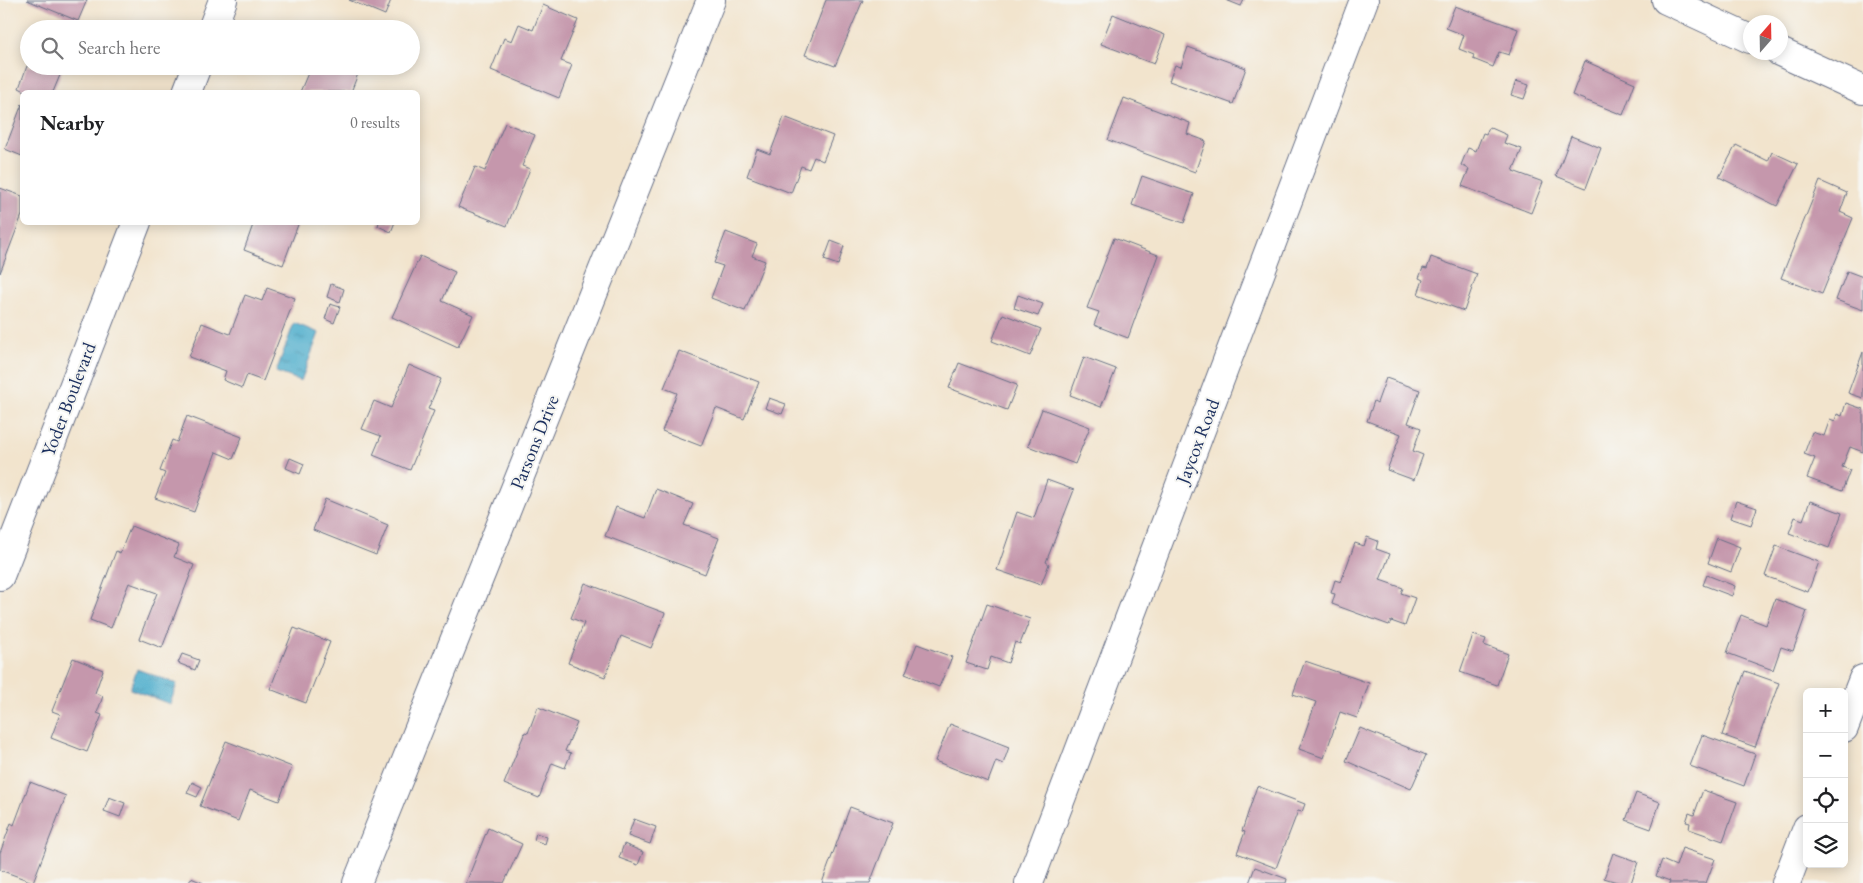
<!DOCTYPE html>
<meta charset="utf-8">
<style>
:root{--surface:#fff;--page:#f2f2f2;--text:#202124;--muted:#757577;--line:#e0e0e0}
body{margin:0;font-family:"EB Garamond",serif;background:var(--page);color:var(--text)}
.controls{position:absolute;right:15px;bottom:15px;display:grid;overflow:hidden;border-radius:8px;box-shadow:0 2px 12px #0003}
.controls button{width:45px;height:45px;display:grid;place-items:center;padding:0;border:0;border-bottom:1px solid var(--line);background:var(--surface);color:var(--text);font:25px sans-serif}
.compass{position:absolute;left:1743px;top:15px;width:45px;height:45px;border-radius:50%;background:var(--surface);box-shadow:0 2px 12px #0003;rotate:20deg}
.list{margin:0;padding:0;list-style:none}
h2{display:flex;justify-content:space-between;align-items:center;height:65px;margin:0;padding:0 20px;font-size:21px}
h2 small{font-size:16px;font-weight:400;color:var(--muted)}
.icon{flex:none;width:28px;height:28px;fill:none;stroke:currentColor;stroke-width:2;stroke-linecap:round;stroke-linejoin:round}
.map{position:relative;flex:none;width:1863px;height:883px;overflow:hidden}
.search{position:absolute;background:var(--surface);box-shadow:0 2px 12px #0003;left:20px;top:20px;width:400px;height:55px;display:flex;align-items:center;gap:12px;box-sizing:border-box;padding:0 18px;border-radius:28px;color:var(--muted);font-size:19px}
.panel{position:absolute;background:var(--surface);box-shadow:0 2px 12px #0003;left:20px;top:90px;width:400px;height:135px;border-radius:8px}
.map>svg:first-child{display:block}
</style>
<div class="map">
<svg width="1863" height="883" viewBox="0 0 1863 883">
<defs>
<pattern id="water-ripples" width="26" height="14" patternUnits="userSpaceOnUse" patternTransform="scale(1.25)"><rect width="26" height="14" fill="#4dadcc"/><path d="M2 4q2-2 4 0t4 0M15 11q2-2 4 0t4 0" fill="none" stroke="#3f8da9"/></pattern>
</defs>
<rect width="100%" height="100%" fill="#f6f6f2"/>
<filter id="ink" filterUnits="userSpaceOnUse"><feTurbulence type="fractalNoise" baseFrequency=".02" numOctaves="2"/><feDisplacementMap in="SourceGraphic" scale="10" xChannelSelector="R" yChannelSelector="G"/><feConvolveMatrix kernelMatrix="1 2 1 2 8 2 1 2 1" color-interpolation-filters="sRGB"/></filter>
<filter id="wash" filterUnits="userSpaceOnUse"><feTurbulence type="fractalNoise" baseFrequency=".0096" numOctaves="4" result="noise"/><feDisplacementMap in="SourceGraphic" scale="20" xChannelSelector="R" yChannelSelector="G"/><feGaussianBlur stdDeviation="1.12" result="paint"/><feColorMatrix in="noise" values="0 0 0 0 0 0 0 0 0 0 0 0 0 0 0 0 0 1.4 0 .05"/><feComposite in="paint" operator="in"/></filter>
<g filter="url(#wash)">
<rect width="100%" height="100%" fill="#f2e4cd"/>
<g fill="url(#water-ripples)" stroke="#346e95">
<path d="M294,323l25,10 -18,48 -25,-9z"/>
<path d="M137,669l40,15 -7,20 -40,-15z"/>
</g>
<g id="blocks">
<g fill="#c597ac">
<path d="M27,0h60l-9,21z"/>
<path d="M349,0h42l-6,15z"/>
<path d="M826,0h37l-28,66 -30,-11z"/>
<path d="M1226,0h18l-3,6z"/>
<path d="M543,5l35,15 -17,41 11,4 -13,33 -68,-28 13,-32 8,3 7,-17 14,6z"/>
<path d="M1455,6l63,23 -9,26 -10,-3 -6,15 -20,-8 1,-4 -15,-6 5,-14 -18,-7z"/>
<path d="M1113,14l52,21 -11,29 -53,-20z"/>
<path d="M1188,47l58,21 -13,36 -64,-23 6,-16 6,2z"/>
<path d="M1585,61l50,22 -12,32 -51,-20z"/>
<path d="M27,66h30l6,2 -10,24h-26l-8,-4z"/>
<path d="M311,66h50l-10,26h-51z"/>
<path d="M1516,81l13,4 -5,14 -13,-4z"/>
<path d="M1124,98l66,25 -3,11 19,7 -11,31 -87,-32z"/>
<path d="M22,104v52l-17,-7z"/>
<path d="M784,117l49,19 -10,25 -9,-4 -5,12 -8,-3 -10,27 -44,-17 10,-27 13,5z"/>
<path d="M505,123l30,12 -13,31 8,3 -23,57 -49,-19 17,-40 10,4z"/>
<path d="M1489,127l18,8 -3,8 18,6 -9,22 30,11 -12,31 -69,-27 7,-17 -8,-4 7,-17 8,3 7,-18 3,1z"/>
<path d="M1571,136l30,12 -15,40 -30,-12z"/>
<path d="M1736,145l32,16 4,-9 26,12 -21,42 -58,-29z"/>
<path d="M1142,176l52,18 -10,29 -52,-18z"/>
<path d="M1820,181l27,12 -7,19 13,6 -31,76 -41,-16z"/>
<path d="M0,188l22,8v19l-22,58z"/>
<path d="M254,222h45l-16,43 -39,-15z"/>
<path d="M379,222h16l-4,10 -13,-6z"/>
<path d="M726,232l31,12 -5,12 13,5 -20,50 -34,-13 12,-32 -9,-3z"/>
<path d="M1114,238l44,17 -30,83 -34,-13 5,-13 -12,-4z"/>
<path d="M831,241l13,5 -6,19 -14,-5z"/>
<path d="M420,256l35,16 -13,29 31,14 -15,32 -66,-30z"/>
<path d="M1431,257l46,17 -13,37 -46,-17 5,-14 -4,-2 4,-10 4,1z"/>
<path d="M1847,271l16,6v33l-27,-10z"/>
<path d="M331,284l13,5 -4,13 -13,-5z"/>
<path d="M267,288l28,10 -32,83 -16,-6 -5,13 -19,-8 3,-9 -37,-14 13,-34 28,11 15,-39 17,6z"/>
<path d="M1018,295l25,9 -5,12 -24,-8z"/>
<path d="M330,304l10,3 -6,16 -9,-4z"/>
<path d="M1003,314l38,15 -11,27 -38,-15z"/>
<path d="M679,351l80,31 -15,37 -28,-11 -15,38 -39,-15 15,-38 -13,-5z"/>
<path d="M1863,352v46l-15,-5z"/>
<path d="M1084,357l32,12 -15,38 -31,-12z"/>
<path d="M959,363l58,22 -10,25 -58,-22z"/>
<path d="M409,365l32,14 -13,30 6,2 -24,59 -37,-15 8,-19 -19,-7 12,-28 17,7z"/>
<path d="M1386,378l34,12 -12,33 13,5 -8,23 10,4 -9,25 -27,-10 14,-36 -34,-13 7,-20 3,2z"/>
<path d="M769,398l17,6 -4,10 -17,-6z"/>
<path d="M1846,403l17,6v43l-13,-5 -8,20 8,3 -8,21 -35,-13 8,-20 -11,-4 8,-22 12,4 6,-17 5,2 2,-7 5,2z"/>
<path d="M1042,409l48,18 -15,37 -47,-18z"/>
<path d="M187,416l55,21 -9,22 -17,-7 -22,60 -39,-14 10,-25 -5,-2 12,-31 5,2z"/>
<path d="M290,458l14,6 -4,10 -14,-6z"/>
<path d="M1047,480l27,10 -28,72 3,2 -8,21 -44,-15 20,-58 17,6z"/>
<path d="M656,489l37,15 -9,21 35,13 -14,36 -100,-38 11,-29 29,11z"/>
<path d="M325,499l63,26 -12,30 -63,-25z"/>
<path d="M1736,501l21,7 -6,17 -21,-7z"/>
<path d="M1810,501l32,12 -13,35 -40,-15 6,-16 8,3z"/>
<path d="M131,526l48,19 -5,12 20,8 -32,83 -23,-9 18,-46 -28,-10 -18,45 -21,-8 26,-69 4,2z"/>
<path d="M1367,537l11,4 -2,8 14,5 -10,26 23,8 -2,5 14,5 -10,28 -14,-5 -2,4 -57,-21 3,-10 -4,-1 4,-13 6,2 14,-39 9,3z"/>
<path d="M1717,538l23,9 -9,25 -23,-9z"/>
<path d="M1776,546l43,16 -11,30 -43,-16z"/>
<path d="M1707,575l28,11 -3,10 -29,-11z"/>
<path d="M585,583l80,30 -14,35 -30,-12 -16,41 -37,-14 16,-40 -13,-5z"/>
<path d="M1775,599l32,12 -14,40 -12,-4 -8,23 -46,-17 14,-38 25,10z"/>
<path d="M987,604l43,15 -10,25 -5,-2 -7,21 -17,-6 -4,13 -21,-7z"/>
<path d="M294,628l36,14 -24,61 -36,-14z"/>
<path d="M1473,635l13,4 -2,6 24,9 -11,31 -37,-13z"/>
<path d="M917,644l35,13 -13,30 -34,-13z"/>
<path d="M182,654l17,6 -4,10 -17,-7z"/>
<path d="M73,658l30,12 -8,23 8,3 -6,17 5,2 -15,37 -36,-14 9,-24 -8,-3z"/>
<path d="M1305,661l64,22 -12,35 -17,-6 -16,46 -25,-9 17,-47 -23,-8z"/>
<path d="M1745,671l34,12 -24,64 -33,-12z"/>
<path d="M538,707l39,16 -12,28 6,2 -6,15 -13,-5 -13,35 -35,-14 21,-52 3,1z"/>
<path d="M950,724l59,23 -6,17 -7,-3 -8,21 -53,-21z"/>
<path d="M1360,728l66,27 -15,34 -65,-28z"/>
<path d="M1702,735l53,19 -11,32 -54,-20z"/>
<path d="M226,741l66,26 -13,34 -29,-11 -12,31 -38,-15z"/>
<path d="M30,782l36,14 -33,86 -33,-12v-17l11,-30 3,2z"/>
<path d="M192,782l10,5 -5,10 -10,-4z"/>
<path d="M1257,786l48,18 -3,8 -4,-1 -22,57 -39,-15 8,-21 -3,-1z"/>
<path d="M1703,790l34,12 -14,39 -34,-12 1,-6 -4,-1 3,-9 5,2z"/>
<path d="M1636,793l24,9 -9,27 -25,-9z"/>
<path d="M109,797l16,6 -5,14 -16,-6z"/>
<path d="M850,807l43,16 -23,60h-48z"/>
<path d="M634,819l22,8 -6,17 -22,-8z"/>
<path d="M488,828l34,16 -18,39h-38z"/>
<path d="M536,833l11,4 -2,7 -11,-4z"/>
<path d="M624,844l19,8 -5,13 -19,-7z"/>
<path d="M1682,848l33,11 -9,24h-37l1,-2 -14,-5 6,-16 14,6z"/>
<path d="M1613,853l25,9 -7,21h-11l-16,-5z"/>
<path d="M1255,867l32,12 -1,4h-37z"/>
<path d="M191,878l12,5h-14z"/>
</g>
</g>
</g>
<g filter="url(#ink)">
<use href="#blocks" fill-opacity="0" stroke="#666e85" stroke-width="1"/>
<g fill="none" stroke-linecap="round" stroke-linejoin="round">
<defs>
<g id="street">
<path d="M212,29l11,-29"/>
<path d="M187,92l10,-26"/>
<path d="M0,576l137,-354"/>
<path d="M1844,728l19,-49"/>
<path d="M357,883l354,-883"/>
<path d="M1786,883l21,-55"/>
</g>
<g id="secondary">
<path d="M1666,0l84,39"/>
<path d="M1780,52l83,38"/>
<path d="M1029,883l335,-883"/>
</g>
</defs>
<use href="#street" stroke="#666e85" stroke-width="30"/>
<use href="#secondary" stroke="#666e85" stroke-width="30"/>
<use href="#street" stroke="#fff" stroke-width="28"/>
<use href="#secondary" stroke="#fff" stroke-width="28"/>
</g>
</g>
<g text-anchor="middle" stroke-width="4" stroke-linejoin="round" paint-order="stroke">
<g font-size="19" fill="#1b2f5e" stroke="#f6f6f2">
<text transform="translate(68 399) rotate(-69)" y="7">Yoder Boulevard</text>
<text transform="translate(1197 441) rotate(-69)" y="7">Jaycox Road</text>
<text transform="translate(534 442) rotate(-68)" y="7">Parsons Drive</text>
</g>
</g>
</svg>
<div class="controls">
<button>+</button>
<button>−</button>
<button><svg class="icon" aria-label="locate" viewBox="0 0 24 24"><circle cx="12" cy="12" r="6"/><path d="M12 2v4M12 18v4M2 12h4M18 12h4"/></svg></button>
<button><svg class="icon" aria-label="layers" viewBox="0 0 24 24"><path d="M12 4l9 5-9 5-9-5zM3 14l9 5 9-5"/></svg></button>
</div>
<svg class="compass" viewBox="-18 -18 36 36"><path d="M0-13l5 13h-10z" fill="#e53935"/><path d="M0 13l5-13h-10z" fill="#757577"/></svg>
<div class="search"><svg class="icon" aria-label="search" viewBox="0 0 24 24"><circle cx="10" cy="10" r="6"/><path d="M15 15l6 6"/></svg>Search here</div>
<section class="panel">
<h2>Nearby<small>0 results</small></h2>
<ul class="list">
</ul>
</section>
</div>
